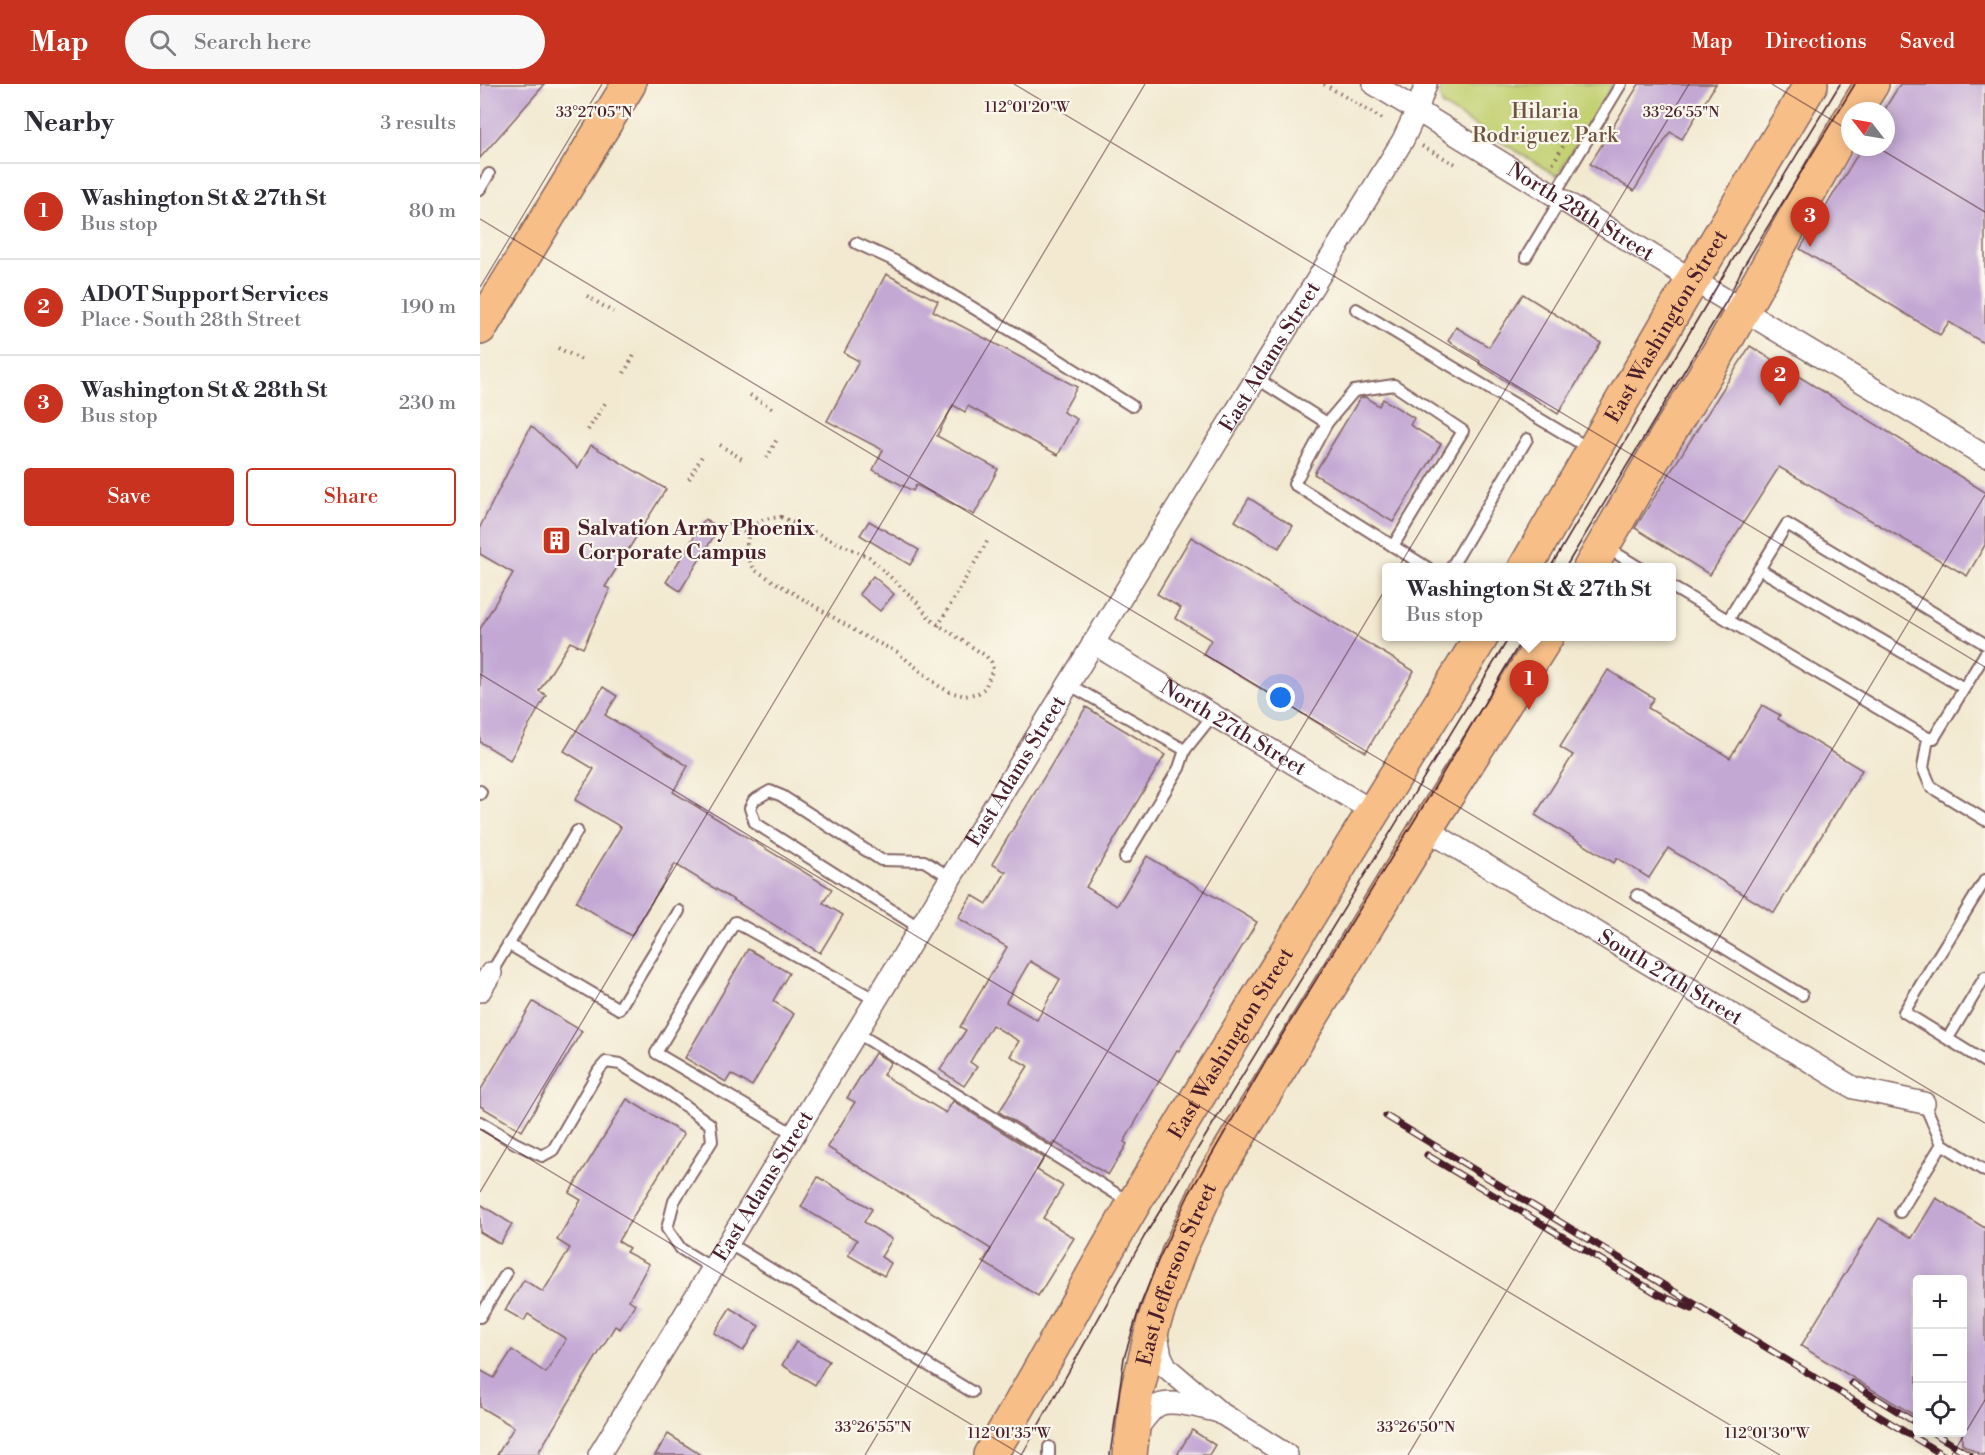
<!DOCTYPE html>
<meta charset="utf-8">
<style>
:root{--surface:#fff;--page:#f7f7f7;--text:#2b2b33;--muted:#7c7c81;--line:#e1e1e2;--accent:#c8321e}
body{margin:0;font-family:"Libre Bodoni",serif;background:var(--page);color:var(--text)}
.controls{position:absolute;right:18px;bottom:18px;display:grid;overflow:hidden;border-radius:6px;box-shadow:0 3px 15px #0003}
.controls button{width:54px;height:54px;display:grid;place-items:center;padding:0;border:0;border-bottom:2px solid var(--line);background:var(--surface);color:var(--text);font:30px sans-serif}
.compass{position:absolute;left:1361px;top:18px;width:54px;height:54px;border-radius:50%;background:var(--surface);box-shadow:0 3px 15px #0003;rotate:301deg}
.you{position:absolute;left:801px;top:614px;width:21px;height:21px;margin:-15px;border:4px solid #fff;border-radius:50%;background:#1a73e8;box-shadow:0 0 0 9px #1a73e833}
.badge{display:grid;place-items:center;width:39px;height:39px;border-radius:50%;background:var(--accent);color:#fff;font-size:20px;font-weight:700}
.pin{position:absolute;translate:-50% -50px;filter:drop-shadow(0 2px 3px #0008)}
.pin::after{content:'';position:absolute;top:32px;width:21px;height:18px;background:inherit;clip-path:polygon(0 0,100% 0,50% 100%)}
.popup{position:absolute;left:902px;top:479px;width:294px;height:78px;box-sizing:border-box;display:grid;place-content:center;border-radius:6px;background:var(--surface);filter:drop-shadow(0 2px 4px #0005);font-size:20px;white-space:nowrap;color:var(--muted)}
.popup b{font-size:22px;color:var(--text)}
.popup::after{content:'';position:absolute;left:50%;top:100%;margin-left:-12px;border:12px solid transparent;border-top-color:var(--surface)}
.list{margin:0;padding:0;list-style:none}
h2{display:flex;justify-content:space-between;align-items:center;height:78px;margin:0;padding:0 24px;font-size:26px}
h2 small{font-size:20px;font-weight:400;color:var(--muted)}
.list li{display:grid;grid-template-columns:39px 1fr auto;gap:18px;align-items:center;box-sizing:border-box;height:96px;padding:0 24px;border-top:2px solid var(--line)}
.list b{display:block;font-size:22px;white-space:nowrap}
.list p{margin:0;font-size:20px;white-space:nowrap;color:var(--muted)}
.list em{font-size:20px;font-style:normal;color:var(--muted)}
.actions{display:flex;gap:12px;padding:18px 24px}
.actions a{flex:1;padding:14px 0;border:2px solid var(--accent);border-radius:6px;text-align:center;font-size:21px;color:var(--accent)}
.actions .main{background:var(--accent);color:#fff}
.icon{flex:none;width:33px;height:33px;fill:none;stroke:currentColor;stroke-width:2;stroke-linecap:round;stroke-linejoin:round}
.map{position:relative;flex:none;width:1505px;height:1371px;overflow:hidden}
header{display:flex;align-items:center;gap:36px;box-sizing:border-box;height:84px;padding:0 30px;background:var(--accent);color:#fff}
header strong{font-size:28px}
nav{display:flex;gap:33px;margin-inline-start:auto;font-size:21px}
.search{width:420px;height:54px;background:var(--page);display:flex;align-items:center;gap:15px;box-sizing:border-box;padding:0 21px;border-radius:33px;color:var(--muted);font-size:22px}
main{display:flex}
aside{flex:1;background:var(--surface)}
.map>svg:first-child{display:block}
</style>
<header>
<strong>Map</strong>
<div class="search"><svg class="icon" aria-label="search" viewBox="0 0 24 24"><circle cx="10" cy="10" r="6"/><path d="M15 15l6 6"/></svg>Search here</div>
<nav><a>Map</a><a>Directions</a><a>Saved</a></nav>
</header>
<main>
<aside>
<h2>Nearby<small>3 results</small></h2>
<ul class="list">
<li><span class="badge">1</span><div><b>Washington St &amp; 27th St</b><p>Bus stop</p></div><em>80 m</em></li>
<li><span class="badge">2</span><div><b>ADOT Support Services</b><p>Place · South 28th Street</p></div><em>190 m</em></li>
<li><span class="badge">3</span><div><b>Washington St &amp; 28th St</b><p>Bus stop</p></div><em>230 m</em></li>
</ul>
<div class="actions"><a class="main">Save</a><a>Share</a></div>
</aside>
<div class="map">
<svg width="1505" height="1371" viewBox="0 0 1505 1371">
<rect width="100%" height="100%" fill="#fbf7ec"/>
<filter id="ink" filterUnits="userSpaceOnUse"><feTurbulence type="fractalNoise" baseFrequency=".0167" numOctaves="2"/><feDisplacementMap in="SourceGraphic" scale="12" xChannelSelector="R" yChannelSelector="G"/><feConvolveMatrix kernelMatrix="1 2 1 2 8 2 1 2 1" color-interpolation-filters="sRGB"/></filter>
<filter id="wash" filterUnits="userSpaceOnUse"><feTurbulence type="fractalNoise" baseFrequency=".008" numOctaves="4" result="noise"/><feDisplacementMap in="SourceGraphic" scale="24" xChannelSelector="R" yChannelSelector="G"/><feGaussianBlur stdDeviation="1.35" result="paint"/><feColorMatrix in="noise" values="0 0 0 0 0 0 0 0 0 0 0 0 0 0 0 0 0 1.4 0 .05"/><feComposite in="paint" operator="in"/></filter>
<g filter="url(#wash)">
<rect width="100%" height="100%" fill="#f2e9d0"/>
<path fill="#c3d173" stroke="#86784f" stroke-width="1.5" d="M962,0h171l-56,92 -114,-70 -4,-10z"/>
<g id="blocks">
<g fill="#c3a8d4" fill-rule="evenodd">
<path d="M0,0h65l-65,74z"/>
<path d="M1159,0h77l-34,55 -12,-7 -36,59 -44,-27z"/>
<path d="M1420,0h85v260l-36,-22 -9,13 -140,-86 62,-102h24v-40z"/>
<path d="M406,190l52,27 -5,10 144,76 -14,25 14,7 -19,36 -90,-49 -3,6 -12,-7 -16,31 61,33 -24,46 -58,-30 -3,6 -40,-21 10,-20 -56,-29 32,-60 -15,-8z"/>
<path d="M1043,210l78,49 -43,71 -79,-50 1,-3 -32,-20 8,-14 33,20z"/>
<path d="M1270,262l235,146v53l-18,31 -188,-109 -69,108 -75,-47z"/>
<path d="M885,313l14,9 4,-7 31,19 -4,7 31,19 -48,78 -79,-48 46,-76z"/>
<path d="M51,342l47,42 13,-23 75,44 -61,98 5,2 -27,59 -13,-6 -31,49 7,4 -36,65 -30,-18v-113l33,-56 -33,-19v-27z"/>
<path d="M769,414l44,28 -14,22 -44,-27z"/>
<path d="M225,435l14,9 -39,63 -14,-9z"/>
<path d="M389,437l50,29 -9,15 -50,-30z"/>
<path d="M711,453l223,134 -48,81 -163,-98 8,-14 -36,-22 6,-10 -24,-14z"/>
<path d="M393,492l21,18 -14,17 -21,-17z"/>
<path d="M1128,586l46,28 -6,10 82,50 32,-53 18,10 -2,4 84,51 -88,143 -106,-65 -19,30 -32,-20 -3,5 -79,-48 38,-60 -13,-8z"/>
<path d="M123,603l14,9 -12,19 83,51 -15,26 159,97 -9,14 20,12 -23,38 -145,-89 -44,72 -55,-34 45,-75 -46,-27 19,-31 -30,-18z"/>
<path d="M606,623l79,48 -79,132 31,19 30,-50 110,66 -78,129 -2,-1 -53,92 3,2 -19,31 -54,-33 -2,3 -53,-33 29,-46 -18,-10 9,-15 -27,-16 -22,37 7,5 -13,19 -24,-16 26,-40 -6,-3 47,-80 -49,-29 14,-23 15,9 19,-32 -14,-8zM550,877l30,18 -23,41 -31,-18z"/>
<path d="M268,865l41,24 -16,28 21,13 -42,72 -21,-12 -5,8 -41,-24z"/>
<path d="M53,918l49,29 -60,100 -42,-25v-15z"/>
<path d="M395,969l16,9 -8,13 63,38 7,-12 91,57 -7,12 26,16 -20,32 31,20 -36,58 -55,-34 8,-13 -164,-102 28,-45 -8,-4z"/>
<path d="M147,1015l57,35 -66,107 11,7 -3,4 23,12 -20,36 6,4 -15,25 -5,-3 -78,129h-40l17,-28 -34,-20v-37l14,8 18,-28 34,23 20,-34 -38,-25 -4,7 -19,-11 19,-30 19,12 27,-44 -13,-8 24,-40 -12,-7z"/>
<path d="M338,1093l54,32 -8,13 28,17 -11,18 10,6 -7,13 -36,-21 9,-15 -56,-33z"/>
<path d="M1456,1114l49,30v227h-4l-19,-11v-164h-45v137l-116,-71 78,-128 33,20z"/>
<path d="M0,1120l32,20 -12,20 -20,-12z"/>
<path d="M250,1224l29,18 -16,25 -29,-18z"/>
<path d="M316,1258l33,19 -14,24 -33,-20z"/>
<path d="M712,1346l23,15 -6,10h-32z"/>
<path d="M188,1350l33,21h-46z"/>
</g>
</g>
</g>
<g filter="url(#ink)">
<use href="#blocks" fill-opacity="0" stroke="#856665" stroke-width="1.5"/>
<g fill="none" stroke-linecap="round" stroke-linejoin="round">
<defs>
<g id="lane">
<path d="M0,105l9,-15"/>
<path d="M1074,111l67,-111"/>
<path d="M376,159l39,18 145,87 92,58"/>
<path d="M1046,173l35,-58"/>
<path d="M876,225l234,140"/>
<path d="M776,294l71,45 -33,61 134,84"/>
<path d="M847,339l27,-32 40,-6 69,46 -70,115"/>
<path d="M1126,463l34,21"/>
<path d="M971,484l76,-129"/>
<path d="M1279,485l205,119"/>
<path d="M1192,503l256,151h6l51,-84"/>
<path d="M1248,536l59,-96 198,120"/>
<path d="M588,600l117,66 28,-35"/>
<path d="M1448,654l-5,30 8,19 54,33"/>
<path d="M0,707l1,1 -1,2"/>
<path d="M645,774l54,-90 6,-18"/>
<path d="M1505,796l-81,132 81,50"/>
<path d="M1157,811l165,100"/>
<path d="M440,844l-165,-105 -5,-15 4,-8 16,-9 12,5 99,64 43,1 26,16"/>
<path d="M28,860l111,65 60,-98"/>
<path d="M11,889l86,-142"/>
<path d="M376,948l275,171"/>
<path d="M1468,954l37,-61"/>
<path d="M1444,1019l18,41 43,27"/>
<path d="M0,1038l35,21 27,13 11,-6 46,-80 7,-8 14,2 47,29 43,31 2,17 -38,60 -7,28 14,20 31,19"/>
<path d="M314,1050l-138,-81 79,-131 141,78"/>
<path d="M1420,1128l42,-68"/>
<path d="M248,1159l244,149"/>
<path d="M0,1233l26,-43"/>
<path d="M569,1363v8"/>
</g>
<g id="street">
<path id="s1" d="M894,0l289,178 322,194"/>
<path id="s2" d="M613,559l281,169"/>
<path id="s3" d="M946,745l428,259 70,15"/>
<path d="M0,907l11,-18"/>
<path d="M676,1246l5,26 6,12 52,44 68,43"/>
<path d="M654,1349c7,-9 15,-23 25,-28 14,-6 42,3 56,6"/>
<path id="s4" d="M119,1371l519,-852 285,-463 14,-30 9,-26"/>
</g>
<g id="primary">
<path d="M1375,27l17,-27"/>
<path d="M0,244l149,-244"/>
<path id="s5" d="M1045,484l148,-255 138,-229"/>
<path d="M1110,484l74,-127 61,-99 125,-223"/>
<path id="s6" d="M510,1371c50,-82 94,-167 143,-250 113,-191 232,-379 349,-569"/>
<path id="s7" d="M650,1371l7,-63 17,-70 25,-71 34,-73 213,-349 121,-193"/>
</g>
</defs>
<use href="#lane" stroke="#856665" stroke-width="14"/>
<use href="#street" stroke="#856665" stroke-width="24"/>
<use href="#primary" stroke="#856665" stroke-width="36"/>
<g stroke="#856665" stroke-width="4" stroke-dasharray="1.5 4.5" stroke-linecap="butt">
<path d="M844,0l60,36"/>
<path d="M942,62l37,20"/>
<path d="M1073,79l12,-20"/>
<path d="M107,212l26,16"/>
<path d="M78,264l24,12"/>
<path d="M144,289l12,-21"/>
<path d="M270,311l23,14"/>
<path d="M108,346l19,-30"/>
<path d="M240,361l22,14"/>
<path d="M287,374l10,-19"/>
<path d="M209,395l13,-23"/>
<path d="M301,433l88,40 47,44 15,19 55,36 5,6 2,7 -8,19 -7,5 -13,3 -15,-4 -11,-6 -42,-34 -33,-16 -109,-66c-11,-16 -13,-38 7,-50 5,-2 13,-2 19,-3z"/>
<path d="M247,440l22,11"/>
<path d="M458,542l50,-86"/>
</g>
<use href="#lane" stroke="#fff" stroke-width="10"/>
<use href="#street" stroke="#fff" stroke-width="21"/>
<use href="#primary" stroke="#f7be87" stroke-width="33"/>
<g stroke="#4a1f2b" stroke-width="1.5">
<path d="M1070,484l182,-307 108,-177"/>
<path d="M1085,484l162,-268 16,-33 112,-183"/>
<path d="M542,1371l122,-218 366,-601"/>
<path d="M630,1371l14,-97 16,-52 18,-45 31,-67 77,-133 164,-266 94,-159"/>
</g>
<defs>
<g id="rail">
<path d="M906,1032l557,339"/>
<path d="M947,1071l231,139 34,15"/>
<path d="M1372,1299l66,41"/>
<path d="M1452,1348l38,23"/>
</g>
</defs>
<use href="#rail" stroke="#4a1f2b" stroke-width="7"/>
<use href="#rail" stroke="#fbf7ec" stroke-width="4.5" stroke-dasharray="14" stroke-linecap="butt"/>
</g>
</g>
<path fill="none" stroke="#4a1f2b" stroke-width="1.5" stroke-opacity="0.45" d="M534,0l971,583M1292,0l78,47M1397,63l108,65M0,135l1505,904M0,203l122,-203M0,590l1300,781M0,1045l542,326M0,1108l665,-1108M385,1371l824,-1371M928,1371l577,-960M1472,1371l33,-55"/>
<defs>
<symbol id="building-square" viewBox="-11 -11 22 22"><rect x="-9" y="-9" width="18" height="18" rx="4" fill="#c8321e" stroke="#fbf7ec"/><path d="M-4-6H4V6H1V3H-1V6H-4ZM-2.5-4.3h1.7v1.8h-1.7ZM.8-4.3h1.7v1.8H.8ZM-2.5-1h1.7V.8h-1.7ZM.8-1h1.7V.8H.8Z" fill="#fff"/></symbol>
</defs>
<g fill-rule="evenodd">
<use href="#building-square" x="60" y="440" width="33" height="33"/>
</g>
<g text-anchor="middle" stroke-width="4.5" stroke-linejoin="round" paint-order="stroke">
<g font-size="21" fill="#6e5441" stroke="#fbf7ec">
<text x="1065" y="34">Hilaria<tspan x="1065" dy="24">Rodriguez Park</tspan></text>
</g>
<g font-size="21" fill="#4a1f2b" stroke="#fbf7ec">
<text dy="7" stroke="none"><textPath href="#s1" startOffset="243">North 28th Street</textPath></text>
<text dy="7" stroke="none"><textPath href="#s5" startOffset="280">East Washington Street</textPath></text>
<text dy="7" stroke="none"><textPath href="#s4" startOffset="1287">East Adams Street</textPath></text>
<text dy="7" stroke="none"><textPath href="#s2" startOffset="164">North 27th Street</textPath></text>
<text dy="7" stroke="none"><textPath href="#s4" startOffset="801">East Adams Street</textPath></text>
<text dy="7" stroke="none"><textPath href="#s3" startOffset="286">South 27th Street</textPath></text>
<text dy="7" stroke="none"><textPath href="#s6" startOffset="477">East Washington Street</textPath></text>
<text dy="7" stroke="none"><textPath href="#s4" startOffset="315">East Adams Street</textPath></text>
<text dy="7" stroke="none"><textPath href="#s7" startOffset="188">East Jefferson Street</textPath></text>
</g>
<g font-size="21" font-weight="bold" fill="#4a1f2b" stroke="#fbf7ec" text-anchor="start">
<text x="98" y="451">Salvation Army Phoenix<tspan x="98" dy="24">Corporate Campus</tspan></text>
</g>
</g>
<g font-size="15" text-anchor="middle" fill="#4a1f2b" stroke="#fbf7ec" stroke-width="4.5" stroke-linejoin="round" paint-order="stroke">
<text x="547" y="28">112°01'20"W</text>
<text x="114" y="33">33°27'05"N</text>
<text x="1201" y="33">33°26'55"N</text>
<text x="393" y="1348">33°26'55"N</text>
<text x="936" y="1348">33°26'50"N</text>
<text x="529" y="1354">112°01'35"W</text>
<text x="1287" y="1354">112°01'30"W</text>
</g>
</svg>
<div class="controls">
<button>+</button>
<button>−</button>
<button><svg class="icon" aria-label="locate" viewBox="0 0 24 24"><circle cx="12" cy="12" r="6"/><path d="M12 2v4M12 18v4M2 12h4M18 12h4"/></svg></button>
</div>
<svg class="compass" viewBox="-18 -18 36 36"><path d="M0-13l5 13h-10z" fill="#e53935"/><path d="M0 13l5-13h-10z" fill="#7c7c81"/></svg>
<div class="you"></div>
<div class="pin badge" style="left:1049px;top:626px">1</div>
<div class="popup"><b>Washington St &amp; 27th St</b>Bus stop</div>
<div class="pin badge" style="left:1300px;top:322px">2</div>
<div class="pin badge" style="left:1330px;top:163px">3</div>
</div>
</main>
